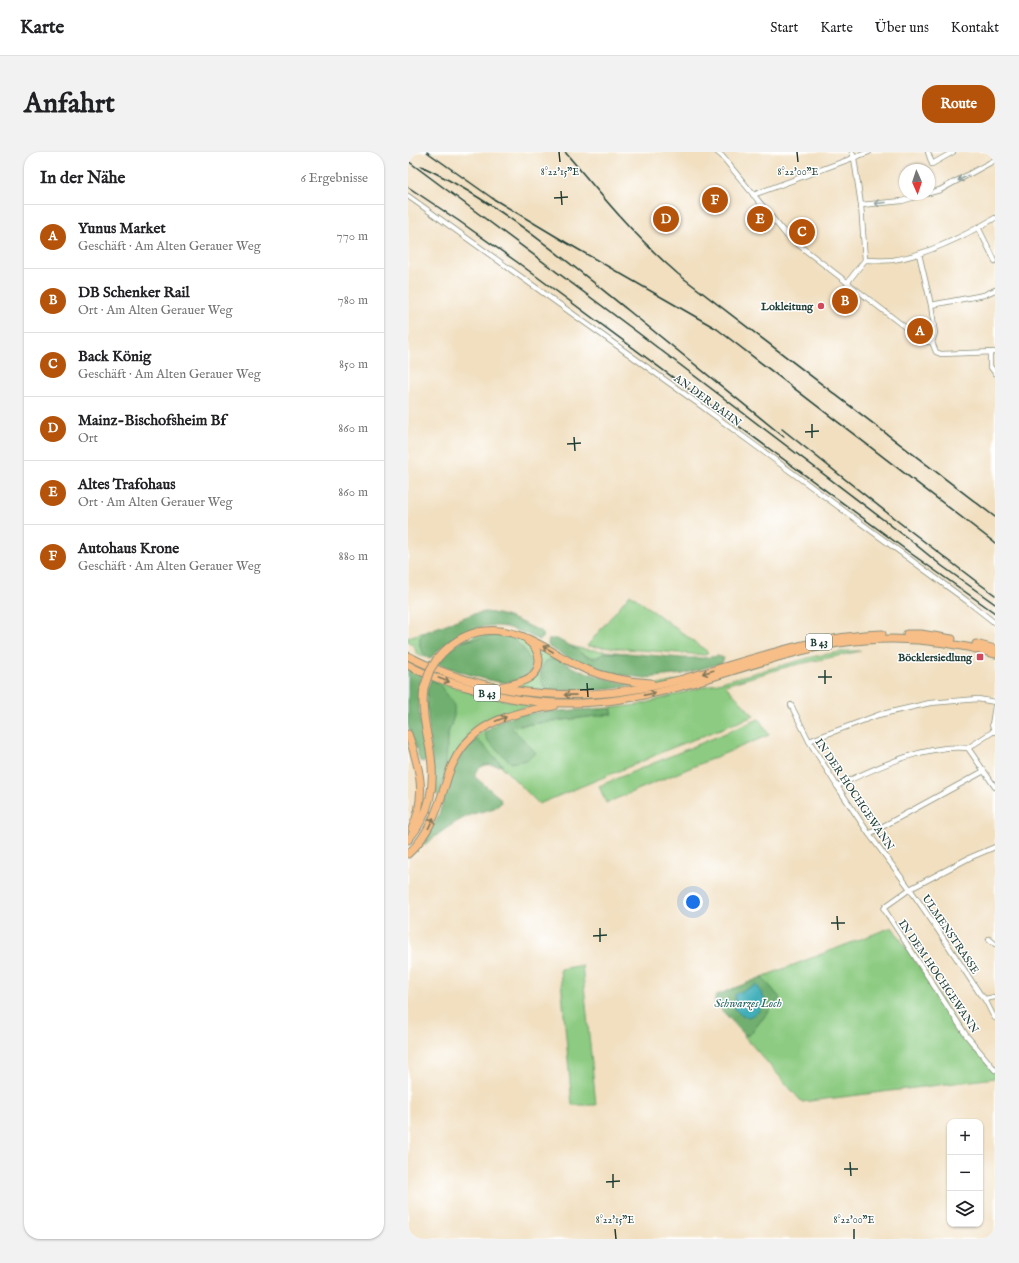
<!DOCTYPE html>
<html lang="de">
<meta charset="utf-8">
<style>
:root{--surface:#fff;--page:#f2f2f2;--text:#202124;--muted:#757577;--line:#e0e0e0;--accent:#b45309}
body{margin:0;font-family:"IM FELL English",serif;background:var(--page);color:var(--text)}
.controls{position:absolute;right:12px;bottom:12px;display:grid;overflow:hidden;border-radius:8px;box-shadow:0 1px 3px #0004}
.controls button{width:36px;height:36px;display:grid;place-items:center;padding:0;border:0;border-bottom:1px solid var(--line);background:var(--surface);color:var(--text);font:20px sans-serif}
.compass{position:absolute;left:491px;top:12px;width:36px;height:36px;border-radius:50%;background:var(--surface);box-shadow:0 1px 3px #0004;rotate:177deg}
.you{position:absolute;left:285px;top:750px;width:14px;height:14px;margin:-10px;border:3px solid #fff;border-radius:50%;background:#1a73e8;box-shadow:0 0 0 6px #1a73e833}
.badge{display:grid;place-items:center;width:26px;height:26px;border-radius:50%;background:var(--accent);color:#fff;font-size:13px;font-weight:700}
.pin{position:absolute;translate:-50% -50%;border:2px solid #fff;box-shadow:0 1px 4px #0006}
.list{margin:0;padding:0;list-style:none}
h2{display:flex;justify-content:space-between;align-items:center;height:52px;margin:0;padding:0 16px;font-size:17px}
h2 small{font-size:13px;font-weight:400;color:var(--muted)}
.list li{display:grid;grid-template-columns:26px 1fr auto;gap:12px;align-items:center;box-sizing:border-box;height:64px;padding:0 16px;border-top:1px solid var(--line)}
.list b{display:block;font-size:15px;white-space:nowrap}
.list p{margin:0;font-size:13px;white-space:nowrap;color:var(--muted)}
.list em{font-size:13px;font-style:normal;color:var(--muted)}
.icon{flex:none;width:22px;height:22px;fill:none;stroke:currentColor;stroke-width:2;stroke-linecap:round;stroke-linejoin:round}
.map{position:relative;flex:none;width:587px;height:1087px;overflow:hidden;border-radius:16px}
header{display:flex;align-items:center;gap:24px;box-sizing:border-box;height:56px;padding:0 20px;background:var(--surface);border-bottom:1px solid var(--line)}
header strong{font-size:19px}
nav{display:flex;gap:22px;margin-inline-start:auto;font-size:14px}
.intro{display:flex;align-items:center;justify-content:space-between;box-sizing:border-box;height:96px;padding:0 24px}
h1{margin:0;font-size:28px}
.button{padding:10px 18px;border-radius:16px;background:var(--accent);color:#fff;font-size:14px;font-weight:700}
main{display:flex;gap:24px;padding:0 24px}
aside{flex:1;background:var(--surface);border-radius:16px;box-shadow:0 1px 3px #0004}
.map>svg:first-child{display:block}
</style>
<header>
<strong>Karte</strong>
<nav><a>Start</a><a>Karte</a><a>Über uns</a><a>Kontakt</a></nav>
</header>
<div class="intro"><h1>Anfahrt</h1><a class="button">Route</a></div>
<main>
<aside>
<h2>In der Nähe<small>6 Ergebnisse</small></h2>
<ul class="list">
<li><span class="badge">A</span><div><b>Yunus Market</b><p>Geschäft · Am Alten Gerauer Weg</p></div><em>770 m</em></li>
<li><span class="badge">B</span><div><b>DB Schenker Rail</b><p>Ort · Am Alten Gerauer Weg</p></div><em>780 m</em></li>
<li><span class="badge">C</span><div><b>Back König</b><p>Geschäft · Am Alten Gerauer Weg</p></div><em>850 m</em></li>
<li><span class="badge">D</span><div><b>Mainz-Bischofsheim Bf</b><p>Ort</p></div><em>860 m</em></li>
<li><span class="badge">E</span><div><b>Altes Trafohaus</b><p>Ort · Am Alten Gerauer Weg</p></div><em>860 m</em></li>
<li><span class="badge">F</span><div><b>Autohaus Krone</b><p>Geschäft · Am Alten Gerauer Weg</p></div><em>880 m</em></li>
</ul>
</aside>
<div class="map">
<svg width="587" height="1087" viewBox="0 0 587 1087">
<rect width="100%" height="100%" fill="#fff"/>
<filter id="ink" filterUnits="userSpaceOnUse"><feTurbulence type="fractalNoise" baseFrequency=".025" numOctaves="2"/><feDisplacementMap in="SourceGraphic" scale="8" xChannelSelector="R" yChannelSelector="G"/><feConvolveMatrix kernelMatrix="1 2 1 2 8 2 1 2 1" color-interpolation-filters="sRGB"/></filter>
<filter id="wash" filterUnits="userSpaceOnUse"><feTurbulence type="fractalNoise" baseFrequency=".012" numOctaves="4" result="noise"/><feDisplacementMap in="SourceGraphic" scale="16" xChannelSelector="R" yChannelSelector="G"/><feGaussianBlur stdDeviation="0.9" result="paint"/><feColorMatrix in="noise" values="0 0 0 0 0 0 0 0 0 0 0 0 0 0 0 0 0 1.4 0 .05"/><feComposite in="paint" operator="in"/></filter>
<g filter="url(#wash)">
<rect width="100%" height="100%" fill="#f1dfc0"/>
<g fill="#8ccb81" stroke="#56845a">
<path d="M222,442l78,58 -3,3 -118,-9z"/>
<path d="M17,480l-5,5v10l6,10 -10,-4c0,-5 -4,-9 -8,-12v-4z"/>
<path d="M88,481c7,2 15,2 22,4 9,3 19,16 18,25 -1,5 -3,8 -6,12l-6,-25 -12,-11 -39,1 -12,2 20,-7z"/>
<path d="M160,493l14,4 45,4h-23c-12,11 -25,-2 -36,-8z"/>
<path d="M128,494l26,14 -16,1 -4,6 -2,7 11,17 -39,-4 26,-14z"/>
<path d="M439,499h14l-71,15 -65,19 29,31 -90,35 -19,9 -106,44 -38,-38 2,-1 -9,-9 -21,-11 -8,3 19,-18 43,30 9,-7 -24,-25 2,-2 98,-12 -1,-6 27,-3 178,-49z"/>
<path d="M0,507l88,31 24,5 43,3 48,-2 108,-25 -63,20 -70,10 -45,-2 -58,-9 -55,-19 -20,-9z"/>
<path d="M23,527c37,14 75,24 115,26l-26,3 -23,8 -20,13 -31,45 1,-38 7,-20z"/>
<path d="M351,567l10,16 -163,68 -7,-17z"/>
<path d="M484,775l46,68 26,42 31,36v5l-193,24 -58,-66 1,-1h4l31,-37 -18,-21z"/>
<path d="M174,813l14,140h-24l-12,-136z"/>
</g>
<g fill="#71af6f" stroke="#487652">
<path d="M77,460c20,1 39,12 57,20l1,6 -4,2c-13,-6 -26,-13 -41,-14 -27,-2 -51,14 -68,33l-4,-2 -6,-10v-10l5,-5 48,-18z"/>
<path d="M81,484c7,0 15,-1 22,2 3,1 5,3 7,6 9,8 15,17 12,30 -7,4 -13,7 -21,8 -17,2 -53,-12 -71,-18l1,-3 17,-17 9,-3z"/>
<path d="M141,487h8l21,11 5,5 11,3 6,-1 4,-4h23l54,5h22l15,-2 6,2 -2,5 -39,11 -37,4 -33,-4 -22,-6 -28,-13 -14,-8 -1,-4z"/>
<path d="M146,507c11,1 14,7 23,10 20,7 37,13 58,16 -22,5 -46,6 -68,6 -4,0 -11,1 -15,0 -16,-4 -12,-20 -6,-30z"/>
<path d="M0,517l14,5c-3,17 -4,34 -1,52 2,11 7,23 6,34l-3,2 -4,-1 -12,-36z"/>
<path d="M23,527l8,5 15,20v12l-7,20 -1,38 -6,21 -2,1 -3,-4 -9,-91 1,-11z"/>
<path d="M203,556l2,6 -99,12 -2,2 24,25 -9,7 -16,3 -24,-23 -2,-6 1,-3 11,-9 19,-7 25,-3z"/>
<path d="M67,588h3l25,26c-6,0 -14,-3 -20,0 -3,1 -6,5 -8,7v4l25,21 1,5c-7,8 -21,8 -31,12 -18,8 -32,19 -47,31l-3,1 11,-16 6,-12 6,-16 6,-24 16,-31 8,-3z"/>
<path d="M354,825l18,21 -31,37h-4l-30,-32v-4l2,-4z"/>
</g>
<path fill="#3fafb9" stroke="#2f7676" d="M349,833l8,15 -7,12 -9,5 -8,-2 -6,-6v-15z"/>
</g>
<g filter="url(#ink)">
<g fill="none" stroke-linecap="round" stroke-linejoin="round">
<defs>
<g id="minor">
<path d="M309,0l5,4 65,80 132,102 7,4h6"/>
<path d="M520,0l4,12 21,-12"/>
<path d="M521,41l11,-3 55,-30"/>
<path d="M345,43l116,-43"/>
<path d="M0,44l292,209 267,196 28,22"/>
<path d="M453,53l41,-4 23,-7"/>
<path d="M570,75l17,34"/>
<path d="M511,102l12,51 3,22 1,6 -3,9"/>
<path d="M457,108c9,0 19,1 28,0 33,-5 73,-25 102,-42"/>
<path d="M439,131l18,-23 -4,-55 -7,-47 -2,-6"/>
<path d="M523,153l53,-10 11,-5"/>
<path d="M524,190l4,10 5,2 54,-2"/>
<path d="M582,200v14l5,7"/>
<path d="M383,553l18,36 28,45 32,48 41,55 24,35 46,70c9,8 8,15 15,24"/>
<path d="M587,554l-3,19 3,7"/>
<path d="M401,589l69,-26 52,-12 48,-4 17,3"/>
<path d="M560,596l27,39"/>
<path d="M560,596l26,-17"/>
<path d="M429,634c39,-18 87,-42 131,-38"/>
<path d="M461,682l115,-63"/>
<path d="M587,695l-26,11 -59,31 -24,17 -2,3 82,126 29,35"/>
<path d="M581,787l6,5"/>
<path d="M577,847l10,-2"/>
</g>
<g id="trunk">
<path d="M499,482h14l31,5"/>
<path d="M568,492l19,5"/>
<path d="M0,504c85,44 179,48 271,24 67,-18 133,-44 203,-46"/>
<path d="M29,507c11,-13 24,-23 41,-27 41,-9 72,22 107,37 22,9 43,13 66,14"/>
<path d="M0,513c19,11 41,17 62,23 69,22 141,18 209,-1 53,-15 106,-35 160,-44 53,-8 105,-4 156,11"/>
<path d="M92,535c16,-4 40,-6 39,-28 -1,-8 -5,-14 -11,-18"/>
<path d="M0,582c12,34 19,62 4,95"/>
<path d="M0,688c23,-27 28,-56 22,-90 -4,-21 -9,-40 -6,-62"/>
<path d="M0,702c23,-21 31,-49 40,-78 17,-52 58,-62 106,-70"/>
</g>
</defs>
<use href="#minor" stroke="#888e7a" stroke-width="6"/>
<use href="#trunk" stroke="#888e7a" stroke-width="9"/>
<use href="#minor" stroke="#fff" stroke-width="4.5"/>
<use href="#trunk" stroke="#f7be88" stroke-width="7"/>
<g stroke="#1f3d34" stroke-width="1.5">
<path d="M19,0l65,46 75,45 150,86 278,214"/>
<path d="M157,0c36,43 71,86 113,122l317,243"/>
<path d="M0,9l229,171 273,208 32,26 53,38"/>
<path d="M13,14c77,36 142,92 208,145 51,42 103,84 155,126"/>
<path d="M0,35l51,34 58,41 396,293 82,58"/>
<path d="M374,277l118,94 77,59 18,13"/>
</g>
<defs>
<path id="trunk-bridge" d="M16,536l6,-18 7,-11"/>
</defs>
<use href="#trunk-bridge" stroke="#888e7a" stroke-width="9" stroke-linecap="butt"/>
<use href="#trunk-bridge" stroke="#f7be88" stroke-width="7"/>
</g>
<defs><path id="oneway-shaft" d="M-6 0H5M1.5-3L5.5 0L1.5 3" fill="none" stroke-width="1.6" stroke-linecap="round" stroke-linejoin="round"/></defs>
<g stroke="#8f9e9a">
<use href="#oneway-shaft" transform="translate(555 26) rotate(152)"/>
<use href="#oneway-shaft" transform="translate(472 51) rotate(175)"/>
</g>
<g stroke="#80775a">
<use href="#oneway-shaft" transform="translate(140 497) rotate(-150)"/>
<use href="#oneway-shaft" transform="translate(300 520) rotate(164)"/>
<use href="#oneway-shaft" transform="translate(36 528) rotate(20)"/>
<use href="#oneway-shaft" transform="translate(242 542) rotate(-11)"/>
<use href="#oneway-shaft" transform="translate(162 543) rotate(-179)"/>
<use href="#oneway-shaft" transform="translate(93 567) rotate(-22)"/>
<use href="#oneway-shaft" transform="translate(23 671) rotate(-64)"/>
</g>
</g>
<path fill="none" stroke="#1f3d34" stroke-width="1.5" d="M151,0l1,10M389,0l1,10M153,39l1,14M146,46l14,-1M404,272v14M397,280l14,-1M166,285l1,14M159,292l14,-1M417,518v14M410,525h14M179,531l1,14M172,538l14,-1M429,764l1,14M423,771h14M192,776v14M185,784l14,-1M442,1010l1,14M436,1017h14M205,1022v14M198,1030l14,-1M207,1077l1,10M446,1077v10"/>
<g fill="#d1495b" stroke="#fff" stroke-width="1.5">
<circle cx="413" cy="154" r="4"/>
<rect x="568" y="501" width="8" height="8" rx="2"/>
</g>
<g text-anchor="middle" stroke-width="3" stroke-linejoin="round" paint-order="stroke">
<g fill="#fff" stroke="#627771" stroke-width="1">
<rect x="398" y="482" width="26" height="16" rx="3"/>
<rect x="66" y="533" width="26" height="16" rx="3"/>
</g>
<g font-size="10" font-weight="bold" fill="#1f3d34">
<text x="411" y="494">B 43</text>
<text x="79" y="545">B 43</text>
</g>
<g font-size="11" font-weight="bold" fill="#1f3d34" stroke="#fff" text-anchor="end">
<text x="405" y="158">Lokleitung</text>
<text x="564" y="509">Böcklersiedlung</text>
</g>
<g font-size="11" fill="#1f3d34" stroke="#fff">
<text transform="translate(300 248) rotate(36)" y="4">AN DER BAHN</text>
<text transform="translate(447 642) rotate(56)" y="4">IN DER HOCHGEWANN</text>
<text transform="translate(543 782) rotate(56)" y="4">ULMENSTRASSE</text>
<text transform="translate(531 824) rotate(56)" y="4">IN DEM HOCHGEWANN</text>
</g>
<g font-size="12" font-style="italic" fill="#2a6563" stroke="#fff">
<text x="340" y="855">Schwarzes Loch</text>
</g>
</g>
<g font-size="10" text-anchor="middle" fill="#1f3d34" stroke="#fff" stroke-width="3" stroke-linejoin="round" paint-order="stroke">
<text x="152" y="23">8°22'15"E</text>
<text x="390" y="23">8°22'00"E</text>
<text x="207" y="1071">8°22'15"E</text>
<text x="446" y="1071">8°22'00"E</text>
</g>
</svg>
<div class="controls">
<button>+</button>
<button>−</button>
<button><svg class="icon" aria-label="layers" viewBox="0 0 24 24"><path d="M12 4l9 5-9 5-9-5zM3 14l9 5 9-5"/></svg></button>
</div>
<svg class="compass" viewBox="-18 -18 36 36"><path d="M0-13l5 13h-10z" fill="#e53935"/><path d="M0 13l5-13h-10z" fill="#757577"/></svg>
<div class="you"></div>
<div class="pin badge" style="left:512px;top:179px">A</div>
<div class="pin badge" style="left:437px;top:149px">B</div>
<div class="pin badge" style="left:394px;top:80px">C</div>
<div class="pin badge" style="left:258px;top:67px">D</div>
<div class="pin badge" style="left:352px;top:67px">E</div>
<div class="pin badge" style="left:307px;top:48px">F</div>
</div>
</main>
